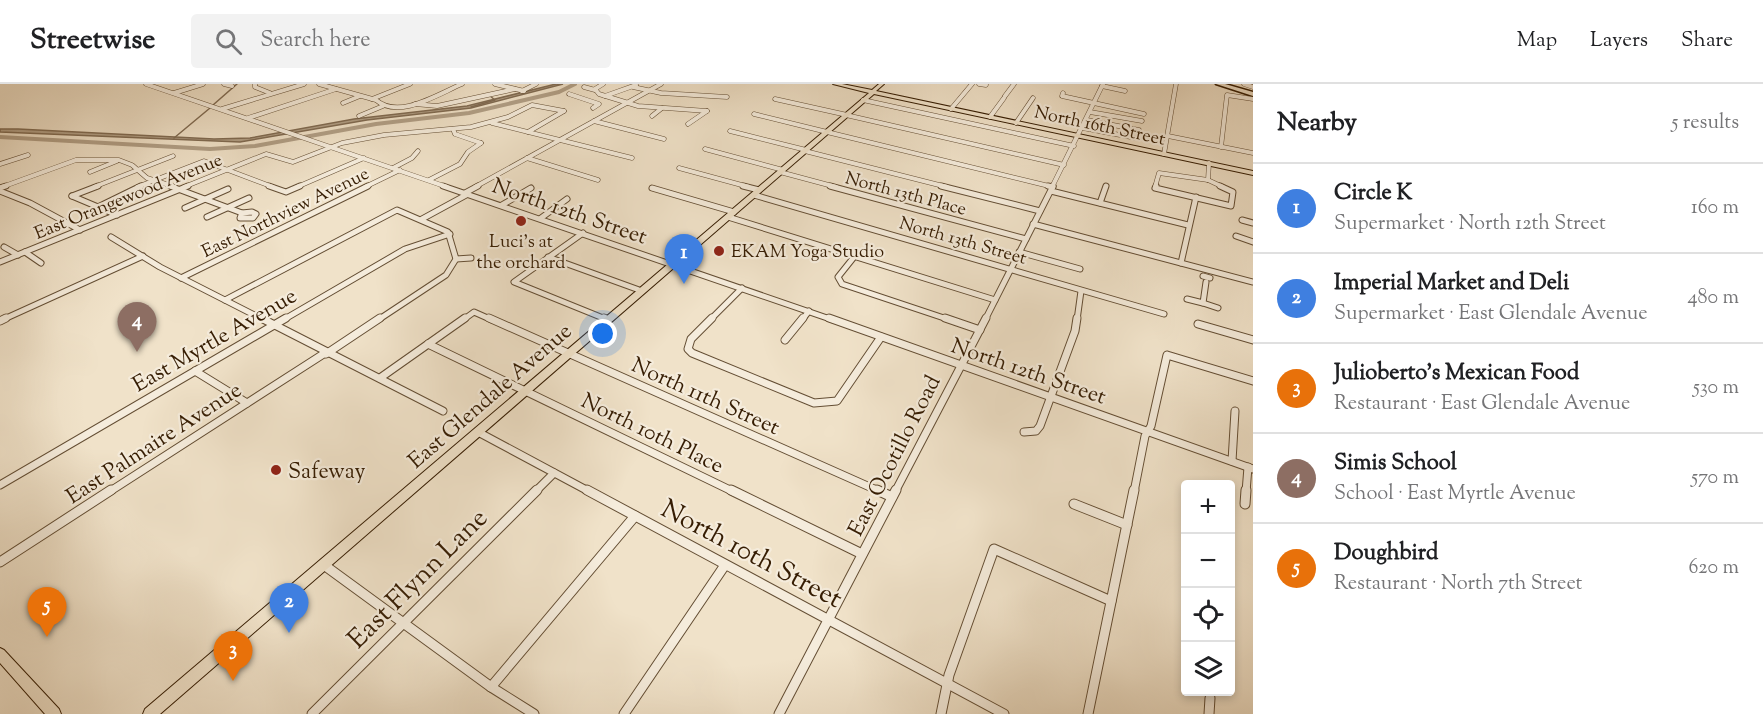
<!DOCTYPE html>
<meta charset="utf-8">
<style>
:root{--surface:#fff;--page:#f2f2f2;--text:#202124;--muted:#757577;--line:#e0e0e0;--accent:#7c3aed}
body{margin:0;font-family:"Sorts Mill Goudy",serif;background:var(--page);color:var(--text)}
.controls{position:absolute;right:18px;bottom:18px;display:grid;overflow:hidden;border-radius:6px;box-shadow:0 3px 9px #0003}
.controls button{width:54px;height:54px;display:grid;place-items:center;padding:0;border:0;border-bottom:2px solid var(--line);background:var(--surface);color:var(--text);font:30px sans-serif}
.you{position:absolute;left:603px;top:250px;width:21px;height:21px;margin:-15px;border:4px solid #fff;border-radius:50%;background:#1a73e8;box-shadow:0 0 0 9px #1a73e833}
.badge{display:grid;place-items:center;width:39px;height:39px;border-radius:50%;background:var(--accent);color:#fff;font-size:20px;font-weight:700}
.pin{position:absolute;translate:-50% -50px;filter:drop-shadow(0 2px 3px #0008)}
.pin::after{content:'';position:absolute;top:32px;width:21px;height:18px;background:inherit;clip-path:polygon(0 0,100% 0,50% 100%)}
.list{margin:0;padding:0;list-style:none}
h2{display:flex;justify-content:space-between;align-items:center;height:78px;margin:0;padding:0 24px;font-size:26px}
h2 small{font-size:20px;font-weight:400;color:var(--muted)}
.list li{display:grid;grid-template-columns:39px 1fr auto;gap:18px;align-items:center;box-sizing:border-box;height:90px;padding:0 24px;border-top:2px solid var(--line)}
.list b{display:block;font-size:22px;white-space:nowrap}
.list p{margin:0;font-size:20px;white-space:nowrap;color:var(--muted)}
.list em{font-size:20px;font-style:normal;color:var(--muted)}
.icon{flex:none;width:33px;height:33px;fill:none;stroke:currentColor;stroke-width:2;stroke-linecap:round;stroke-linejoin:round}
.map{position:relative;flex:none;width:1253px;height:630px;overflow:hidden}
header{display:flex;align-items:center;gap:36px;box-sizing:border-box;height:84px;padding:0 30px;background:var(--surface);border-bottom:2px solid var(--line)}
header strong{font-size:28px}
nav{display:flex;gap:33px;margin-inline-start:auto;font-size:21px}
.search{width:420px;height:54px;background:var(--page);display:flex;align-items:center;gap:15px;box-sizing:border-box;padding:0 21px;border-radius:6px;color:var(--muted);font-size:22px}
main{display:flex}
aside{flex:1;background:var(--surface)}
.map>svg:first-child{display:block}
</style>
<header>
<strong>Streetwise</strong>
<div class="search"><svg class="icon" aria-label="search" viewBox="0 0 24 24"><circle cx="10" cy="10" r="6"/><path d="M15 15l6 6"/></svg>Search here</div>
<nav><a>Map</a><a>Layers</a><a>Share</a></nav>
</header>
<main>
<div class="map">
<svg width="1253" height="630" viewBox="0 0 1253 630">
<rect width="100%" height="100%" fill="#f0e2c9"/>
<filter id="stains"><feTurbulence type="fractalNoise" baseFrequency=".00333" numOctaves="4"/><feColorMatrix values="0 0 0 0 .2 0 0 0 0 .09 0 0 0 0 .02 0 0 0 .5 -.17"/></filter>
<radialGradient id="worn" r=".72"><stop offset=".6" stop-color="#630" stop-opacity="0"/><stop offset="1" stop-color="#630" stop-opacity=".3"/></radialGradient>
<path fill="#b19f86" stroke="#806b52" stroke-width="1.5" d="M556,0h7l-92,24 -104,12 -127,22 -240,-10v-3h18l196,10 36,-1 104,-19 113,-13z"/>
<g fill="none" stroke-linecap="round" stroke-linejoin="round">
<g stroke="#806b52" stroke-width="1.5">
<path d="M213,21l24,-21"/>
<path d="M471,23l24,-7 -5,-4"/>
<path d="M174,54l36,-30"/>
</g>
<path stroke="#b19f86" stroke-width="4" d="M0,53l210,12 45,-3 121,-22 93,-11 90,-21 16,-8"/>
<defs>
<g id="minor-far3">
<path d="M146,0l301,103"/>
<path d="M224,0l8,2"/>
<path d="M255,0v3l15,6"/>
<path d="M319,0l57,16c23,20 62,-6 86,-16"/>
<path d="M495,0l29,7"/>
<path d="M603,0l-8,5 4,5 39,12 69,5"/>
<path d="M979,0l7,1"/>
<path d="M1244,0l9,3"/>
<path d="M1102,2l23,5"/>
<path d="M584,3l11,3"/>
<path d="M633,3l28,6 66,4"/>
<path d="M522,7l14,-7"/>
<path d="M174,9l29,-9"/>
<path d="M1063,9l-1,3 82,18"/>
<path d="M569,10l30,10 -6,4"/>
<path d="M605,12l31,-11"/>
<path d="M1005,12l9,-12"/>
<path d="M372,15l38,-15"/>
<path d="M775,15l72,16"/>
<path d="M863,16l211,46"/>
<path d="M343,19l17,-7"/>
<path d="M415,20l22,2 78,-17"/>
<path d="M222,25l82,-25"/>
<path d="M951,25l21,-25"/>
<path d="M1090,28l52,9"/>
<path d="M754,30l73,18"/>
<path d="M846,31l218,50"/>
<path d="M359,32l24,-10"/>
<path d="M652,32l10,-8"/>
<path d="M990,33l14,-19"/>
<path d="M248,34l88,-29"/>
<path d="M1087,36l52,10"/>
<path d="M594,37l70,18"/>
<path d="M492,39l140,35"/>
<path d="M1016,39l17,-25"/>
<path d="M688,40l19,-13"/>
<path d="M1083,44l53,10"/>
<path d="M453,45l2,5 26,9"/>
<path d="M730,47l76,19"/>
<path d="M528,48l36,-21"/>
<path d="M827,48l226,55"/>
<path d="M1168,52l85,17"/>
<path d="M1221,63l6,-52 26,4"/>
<path d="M705,65l78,21"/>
<path d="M805,67l142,36"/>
<path d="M1164,70l12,-70"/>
<path d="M527,74l71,22"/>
<path d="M0,80l28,-9"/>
<path d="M393,84l19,-10 6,-7"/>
<path d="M679,84l70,19"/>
<path d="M90,88l27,-11"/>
<path d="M780,88l56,15"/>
<path d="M429,96l31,-16 8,-12 13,-9"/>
<path d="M1208,96l15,7"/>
<path d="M1208,96l1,-17"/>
<path d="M2,103l74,-27h43l13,5 15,13 28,9"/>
<path d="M94,103l79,-31"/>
<path d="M137,103l67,-26 69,26"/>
<path d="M184,103l82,-33 27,8 49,-19 42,-8 87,-8 37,-10 24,-12 32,6"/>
<path d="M297,103l67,-29"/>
<path d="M365,103l35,-17"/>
<path d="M475,103l186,-103"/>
<path d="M1052,103l51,-103"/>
<path d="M1155,103l4,-14 49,7"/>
</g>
<g id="minor-far2">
<path d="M170,102l72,27"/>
<path d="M269,102l17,6 14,-6"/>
<path d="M443,102l390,134"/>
<path d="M743,102l16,4"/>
<path d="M830,102l196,53"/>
<path d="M941,102l99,25"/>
<path d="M1048,102l5,1"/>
<path d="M1156,102l-1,2 76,18 2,-14 -13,-6"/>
<path d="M0,104l6,-2"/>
<path d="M652,104l82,24"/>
<path d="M0,107l30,12 50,27"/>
<path d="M1051,107l137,34"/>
<path d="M465,109l13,-7"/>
<path d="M754,111l410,119"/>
<path d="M72,112l26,-10"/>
<path d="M72,112l45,19"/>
<path d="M1100,119l6,-17"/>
<path d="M502,121l29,-17"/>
<path d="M98,123l43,-21"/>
<path d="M185,124l43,-19"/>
<path d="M252,128l4,2 -3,4h-13l2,-5z"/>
<path d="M207,133l42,-19"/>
<path d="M728,133l267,83"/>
<path d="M541,134l26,-19"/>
<path d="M422,135l46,-25"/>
<path d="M1242,136l11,3"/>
<path d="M1033,140l220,58"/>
<path d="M583,149l-69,49 94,38"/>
<path d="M1236,152l17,6"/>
<path d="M111,153l49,30 104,53"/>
<path d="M4,163l14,8"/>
<path d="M25,168l16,11"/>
<path d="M1019,168l61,17"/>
<path d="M548,173l94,34"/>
<path d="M854,173l-16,20 4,7 108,36"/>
<path d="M456,175l15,-1"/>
<path d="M0,178l188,-76"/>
<path d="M1181,179l15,-66"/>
<path d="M1203,192l7,2"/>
<path d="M181,194l187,-92"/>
<path d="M1187,215l16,4 3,-21"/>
<path d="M225,216l172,-90 51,22 8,27 -10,16 -68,45"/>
<path d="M1203,219l15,5"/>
<path d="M2,236l141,-64"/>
<path d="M283,236l122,-71 45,-15"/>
<path d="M463,236l11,-8 18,8"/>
<path d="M710,236l32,-32"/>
<path d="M802,236l7,-9"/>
<path d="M985,236l68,-134"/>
<path d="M1077,236l4,-29"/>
</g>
<g id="minor-far1">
<path d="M261,234l182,93"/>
<path d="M489,234l392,174"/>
<path d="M604,234l4,2"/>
<path d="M712,234l-21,21 -3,10 4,4 122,50 23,-2 44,-64"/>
<path d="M829,234l424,151"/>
<path d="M945,234l35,12"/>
<path d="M0,237l6,-3"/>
<path d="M1198,240l55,16"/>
<path d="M785,256l18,-22"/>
<path d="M428,260l306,148"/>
<path d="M326,270l54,-36"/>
<path d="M195,287l52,32"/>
<path d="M380,294l85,-60"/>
<path d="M478,348l112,60"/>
<path d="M1024,348l12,-1 4,-5 35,-95 2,-13"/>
<path d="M1232,377l3,-50"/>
<path d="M0,401l286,-167"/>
<path d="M109,408l216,-139"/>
<path d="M535,408l19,-19"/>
<path d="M895,408l91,-174"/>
<path d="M1134,408l11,-56 6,-10 16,-71 86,26"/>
<path d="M1246,408l2,-25"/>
</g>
<g id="minor">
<path d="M587,406l417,224"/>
<path d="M731,406l131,64"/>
<path d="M877,406l15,7"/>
<path d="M1074,420l53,21"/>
<path d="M1245,420l1,-14"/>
<path d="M0,478l111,-72"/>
<path d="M324,481l167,122 43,27"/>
<path d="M491,603l144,-171"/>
<path d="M312,630l225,-224"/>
<path d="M624,630l101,-149"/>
<path d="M779,630l117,-224"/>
<path d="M941,630l8,-39 45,-126 117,52"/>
<path d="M1088,630l46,-224"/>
<path d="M1209,630l1,-16"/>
</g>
<g id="major">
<path d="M833,0h9l30,6 7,-6h5l-8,7 377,80v4l-379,-81 -714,620h-17l2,-5 724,-616z"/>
<path d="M0,564l4,2 55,59 2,5h-16l-45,-51z"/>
</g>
<path id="highway" d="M1216,0h9l28,8v4z"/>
</defs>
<use href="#minor-far3" stroke="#644e34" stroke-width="5"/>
<use href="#minor-far2" stroke="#644e34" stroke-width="7"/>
<use href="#minor-far1" stroke="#644e34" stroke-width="9"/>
<use href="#minor" stroke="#644e34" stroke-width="11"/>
<use href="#major" stroke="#361d03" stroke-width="2"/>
<use href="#highway" stroke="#361d03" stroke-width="3"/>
<use href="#minor-far3" stroke="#f5ecdc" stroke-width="4"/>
<use href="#minor-far2" stroke="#f5ecdc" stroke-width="5"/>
<use href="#minor-far1" stroke="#f5ecdc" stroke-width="7"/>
<use href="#minor" stroke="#f5ecdc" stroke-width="9"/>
<use href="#major" fill="#f0e2c9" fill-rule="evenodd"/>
<use href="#highway" fill="#f0e2c9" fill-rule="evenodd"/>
</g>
<g fill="#8f2418" stroke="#f5ecdc" stroke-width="2">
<circle cx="521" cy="137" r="6"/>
<circle cx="719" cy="167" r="6"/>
<circle cx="276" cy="386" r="6"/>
</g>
<g text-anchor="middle" stroke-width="4.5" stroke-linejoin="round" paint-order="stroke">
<g font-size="18" fill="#361d03" stroke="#f5ecdc">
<text transform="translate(1100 41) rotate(12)" y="6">North 16th Street</text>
<text transform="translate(906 109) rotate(15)" y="6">North 13th Place</text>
<text transform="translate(128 112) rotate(-22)" y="6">East Orangewood Avenue</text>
<text transform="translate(285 128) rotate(-26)" y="6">East Northview Avenue</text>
<text transform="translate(963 156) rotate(16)" y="6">North 13th Street</text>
</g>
<g font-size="18" fill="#361d03" stroke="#f5ecdc">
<text x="521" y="163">Luci’s at<tspan x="521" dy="21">the orchard</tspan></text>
<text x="731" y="173" text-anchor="start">EKAM Yoga Studio</text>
</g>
<g font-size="22" fill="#361d03" stroke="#f5ecdc">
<text transform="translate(570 126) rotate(19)" y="8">North 12th Street</text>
<text transform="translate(214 255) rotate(-30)" y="8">East Myrtle Avenue</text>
<text transform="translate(1029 286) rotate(19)" y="8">North 12th Street</text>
<text transform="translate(489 311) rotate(-41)" y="8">East Glendale Avenue</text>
<text transform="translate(706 311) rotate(24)" y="8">North 11th Street</text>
<text transform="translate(653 348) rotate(26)" y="8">North 10th Place</text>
<text transform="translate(153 358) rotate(-33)" y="8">East Palmaire Avenue</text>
<text transform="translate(893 371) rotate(-63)" y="8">East Ocotillo Road</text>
</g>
<g font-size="22" fill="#361d03" stroke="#f5ecdc" text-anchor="start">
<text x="288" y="394">Safeway</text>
</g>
<g font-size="27" fill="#361d03" stroke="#f5ecdc">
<text transform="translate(752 469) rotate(28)" y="9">North 10th Street</text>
<text transform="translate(417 494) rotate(-45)" y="9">East Flynn Lane</text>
</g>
</g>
<rect width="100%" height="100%" filter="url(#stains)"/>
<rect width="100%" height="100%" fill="url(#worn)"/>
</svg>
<div class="controls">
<button>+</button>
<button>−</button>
<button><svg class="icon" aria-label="locate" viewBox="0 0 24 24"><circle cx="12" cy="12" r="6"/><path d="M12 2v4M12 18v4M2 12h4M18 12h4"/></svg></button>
<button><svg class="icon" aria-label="layers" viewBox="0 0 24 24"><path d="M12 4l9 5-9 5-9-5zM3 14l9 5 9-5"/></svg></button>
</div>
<div class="you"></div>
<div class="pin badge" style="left:684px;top:200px;background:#3f7fe0">1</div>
<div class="pin badge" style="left:289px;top:549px;background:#3f7fe0">2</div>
<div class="pin badge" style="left:233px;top:597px;background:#e8710a">3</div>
<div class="pin badge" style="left:137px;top:268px;background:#8d6e63">4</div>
<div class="pin badge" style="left:47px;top:553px;background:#e8710a">5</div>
</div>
<aside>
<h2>Nearby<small>5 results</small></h2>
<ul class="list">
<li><span class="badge" style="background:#3f7fe0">1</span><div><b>Circle K</b><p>Supermarket · North 12th Street</p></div><em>160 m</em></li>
<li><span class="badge" style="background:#3f7fe0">2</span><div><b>Imperial Market and Deli</b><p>Supermarket · East Glendale Avenue</p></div><em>480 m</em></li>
<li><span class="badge" style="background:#e8710a">3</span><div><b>Julioberto's Mexican Food</b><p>Restaurant · East Glendale Avenue</p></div><em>530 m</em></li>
<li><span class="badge" style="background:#8d6e63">4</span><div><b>Simis School</b><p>School · East Myrtle Avenue</p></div><em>570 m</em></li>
<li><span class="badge" style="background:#e8710a">5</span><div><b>Doughbird</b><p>Restaurant · North 7th Street</p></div><em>620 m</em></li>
</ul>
</aside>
</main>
